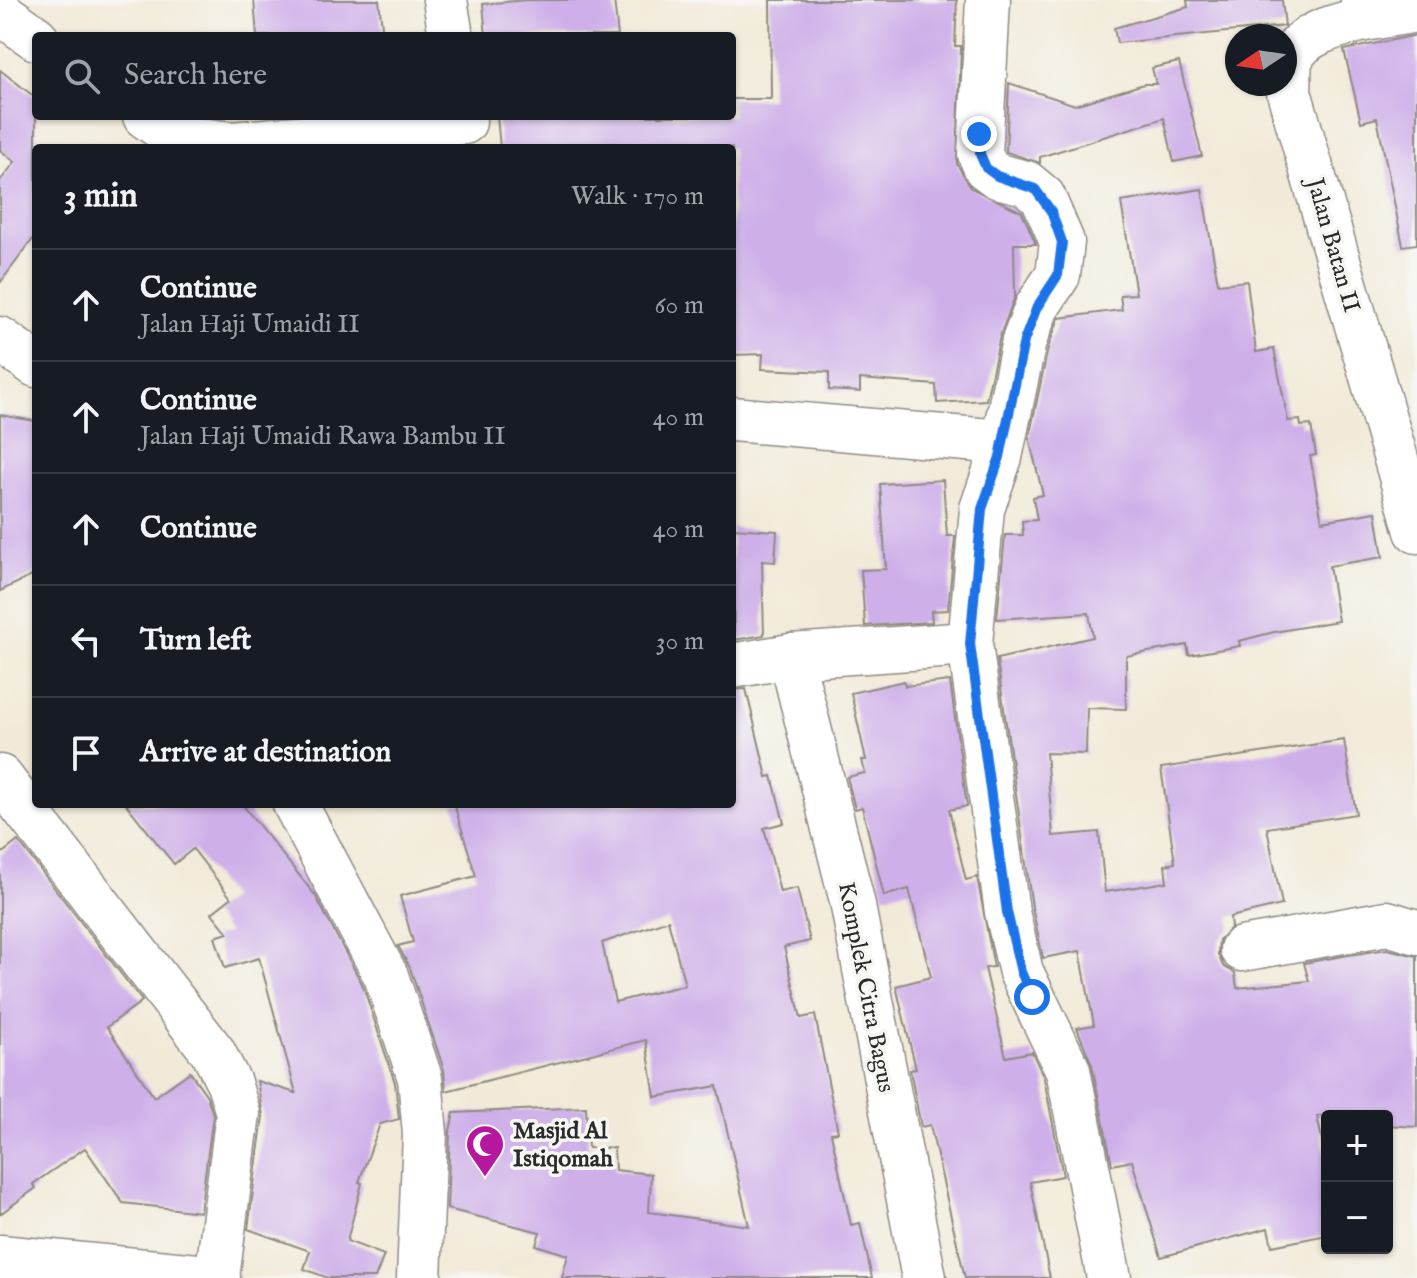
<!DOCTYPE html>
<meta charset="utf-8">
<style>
:root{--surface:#171b24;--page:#20242c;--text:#f1f3f6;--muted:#9ea1a6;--line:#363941}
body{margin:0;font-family:"IM FELL English",serif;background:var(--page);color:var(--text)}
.controls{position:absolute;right:24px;bottom:24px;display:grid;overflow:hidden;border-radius:8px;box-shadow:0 2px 6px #0004}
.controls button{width:72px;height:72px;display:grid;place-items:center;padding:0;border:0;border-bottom:2px solid var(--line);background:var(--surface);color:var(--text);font:40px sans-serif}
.compass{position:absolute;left:1225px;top:24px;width:72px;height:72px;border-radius:50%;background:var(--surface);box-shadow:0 2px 6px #0004;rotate:257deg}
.stop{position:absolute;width:24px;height:24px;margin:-18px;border:6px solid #1a73e8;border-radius:50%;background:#fff}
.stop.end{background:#1a73e8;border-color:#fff;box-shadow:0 2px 8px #0008}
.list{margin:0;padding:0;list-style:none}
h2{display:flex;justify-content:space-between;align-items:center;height:104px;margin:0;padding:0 32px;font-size:34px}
h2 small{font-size:26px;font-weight:400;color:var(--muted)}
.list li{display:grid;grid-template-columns:52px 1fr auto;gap:24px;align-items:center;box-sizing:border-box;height:112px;padding:0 32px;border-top:2px solid var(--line)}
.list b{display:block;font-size:30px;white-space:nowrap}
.list p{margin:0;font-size:26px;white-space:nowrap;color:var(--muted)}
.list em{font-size:26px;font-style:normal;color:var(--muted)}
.icon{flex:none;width:44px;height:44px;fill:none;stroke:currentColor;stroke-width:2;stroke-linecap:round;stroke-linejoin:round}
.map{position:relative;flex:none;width:1417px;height:1278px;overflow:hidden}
.search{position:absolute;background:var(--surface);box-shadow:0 2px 6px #0004;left:32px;top:32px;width:704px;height:88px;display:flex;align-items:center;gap:20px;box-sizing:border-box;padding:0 28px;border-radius:8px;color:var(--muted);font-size:30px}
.panel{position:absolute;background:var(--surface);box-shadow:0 2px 6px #0004;left:32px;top:144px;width:704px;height:664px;border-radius:8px}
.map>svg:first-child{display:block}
</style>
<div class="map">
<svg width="1417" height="1278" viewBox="0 0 1417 1278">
<rect width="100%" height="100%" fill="#f6f6f2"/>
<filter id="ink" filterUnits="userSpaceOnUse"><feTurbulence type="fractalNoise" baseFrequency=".0125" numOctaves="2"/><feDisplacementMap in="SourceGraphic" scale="16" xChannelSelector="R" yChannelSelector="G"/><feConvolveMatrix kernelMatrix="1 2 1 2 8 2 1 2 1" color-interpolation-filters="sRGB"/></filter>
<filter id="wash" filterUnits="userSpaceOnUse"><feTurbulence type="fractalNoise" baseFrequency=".006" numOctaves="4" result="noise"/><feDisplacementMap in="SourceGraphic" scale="32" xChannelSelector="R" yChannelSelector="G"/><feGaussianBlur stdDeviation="1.8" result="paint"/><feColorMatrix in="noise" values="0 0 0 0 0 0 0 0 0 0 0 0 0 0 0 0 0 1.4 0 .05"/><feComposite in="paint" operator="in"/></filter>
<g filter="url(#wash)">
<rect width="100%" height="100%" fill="#f2ead8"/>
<g id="blocks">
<g fill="#ceafe9" fill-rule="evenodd">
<path d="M254,0h125l4,36h-126z"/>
<path d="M526,0h88l4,36h-132l-3,-32z"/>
<path d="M770,0h187l-2,46h6l-4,118 14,24 51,24 14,32h-22l1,52 -15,40 -14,64 -49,3 -1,-18 -76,-6v13l-31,-2v-18l-67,-3 1,-15 -31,1v-207h-232l-3,-32h235v-17h39z"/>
<path d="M1187,0h95l3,26 -168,17 -3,-15 74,-21z"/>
<path d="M1417,35v209l-14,2 -26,-128 -16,4 -17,-72z"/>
<path d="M1179,62l23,94 -28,6 -10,-44 -124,39v6l-34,-11 3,-69 66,22 69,-21h12l-4,-16z"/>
<path d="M0,70l36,28v137l-36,48v-102l15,-19 -15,-12z"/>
<path d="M1202,189l16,95 29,-3 9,71 18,-3 14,72 12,-1 1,6 10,-1 5,30 -6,1 12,65 54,-9 7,45 -54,9 9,55 -64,11 -35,9 1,5 -51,9 -2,-10 -61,11v53l-39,-1 -1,46 -40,-1 7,83 46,-4 6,60 62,-10 -2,-17 10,-2 -14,-95 183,-28 12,74 -89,14 15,77 -52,12 1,11 -12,12 -1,14 5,12 12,7 2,15 72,-7 -5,-18 45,-8 38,-6 30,7v171l-30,-2v-9h-70l10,47v72l-55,11 -4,-18 -107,29 -29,-96 -20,4 -20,-100 -15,-37 17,-3 -14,-74 -37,7 -11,-51 -35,-248 96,-22 -4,-24 -92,6 8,-84h18l-1,-14 15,-1 -4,-23 10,-2 -14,-57 19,-90 11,-30 63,-8 -2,-15 16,-1 -15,-92z"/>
<path d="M0,415l36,6v153l-36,17z"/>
<path d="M943,480l4,56h8l-7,74 -17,1 1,11 -67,4 -4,-56 25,-1 -6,-85z"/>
<path d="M732,528l45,3 -2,31 -13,-1 2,74 -30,5z"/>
<path d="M904,681l1,5 45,-5 17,125 -18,4 17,70 11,-3 17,90 -9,1 21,89 26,-5 12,26 19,98 -33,6 20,96h-85l-35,-153 -9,2 -11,-57 6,-1 -20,-83 35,-9 -22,-88 -25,7 -22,-89 -7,2 -8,-32 18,-4 -3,-13h4l-15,-67z"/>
<path d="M746,689l21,88 5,-1 12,47 -20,5 16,64 17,-4 13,53 -26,6 17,71 14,-3 23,117 -7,1 20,92 9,-2 12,55h-310l6,-23 -32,-10 4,-13 -93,-23 3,-78 4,-18 132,-6 2,41h26l1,22 36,4 -2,38 100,14 -32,-140 -62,11 -9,-57 -200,51 -2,-21 -34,-102 -12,-22 15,-4 -13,-46 76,-20 -22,-72h278v-114zM668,920l17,65 -70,17 -13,-59z"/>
<path d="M126,804h116l73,91 48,91 32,97 4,36 -19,5 -21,58 3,1 -15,58 37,14 -9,23h-47l-24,-9 6,-18 -62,-22 15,-113 -6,-35 39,12 -37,-135 -34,10 -10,-31 13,-4 -16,-20 19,-15 -38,-49 -19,15z"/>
<path d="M18,841l124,160 -35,26 47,70 36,-25 17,24 6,19 -13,97 -77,-9 -38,-55 -52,36 3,4 -36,26v-359z"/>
</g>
</g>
</g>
<g filter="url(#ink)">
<use href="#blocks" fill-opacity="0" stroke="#8e8a82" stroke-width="2"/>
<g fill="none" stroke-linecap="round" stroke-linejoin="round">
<defs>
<g id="minor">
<path d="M445,0l6,36"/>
<path d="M988,0l-8,154 6,14 11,8 29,7 17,14 19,45 -4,33 -21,32 -13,34 -24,116 -18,52 -12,135 37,268 14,60 47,98 41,208"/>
<path d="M1363,0l1,19c-24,6 -62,13 -73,40 -3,9 -1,23 -2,33l128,439"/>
<path d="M0,12l36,26"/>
<path d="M1364,19l53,-9"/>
<path d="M145,116l30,21 58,7 231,-22"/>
<path d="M0,339l36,26"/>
<path d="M732,419l270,23"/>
<path d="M791,656l61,245 72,377"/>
<path d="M732,666l59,-10 179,-12"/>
<path d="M0,777l213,275 16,31 9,30 -21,165"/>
<path d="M295,804l91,172 34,102 5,56 -6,144"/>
<path d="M1242,949l145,-26 30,9"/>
<path d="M0,1257l218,21"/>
</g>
</defs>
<use href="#minor" stroke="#8e8a82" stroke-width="47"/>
<use href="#minor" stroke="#fff" stroke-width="44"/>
</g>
</g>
<g fill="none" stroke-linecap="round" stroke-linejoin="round" filter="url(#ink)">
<path stroke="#1a73e8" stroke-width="10" d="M979,134l1,20 6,14 11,8 38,13 16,22 11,31 -4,33 -21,32 -13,34 -24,116 -18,52 -12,135 37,268 14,60 11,25"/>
</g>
<defs>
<symbol id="mosque-pin" viewBox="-11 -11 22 30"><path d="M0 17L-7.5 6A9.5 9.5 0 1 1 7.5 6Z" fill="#b5179e" stroke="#f6f6f2"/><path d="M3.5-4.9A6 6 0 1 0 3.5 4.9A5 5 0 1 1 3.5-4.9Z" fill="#fff"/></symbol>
</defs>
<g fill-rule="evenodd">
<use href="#mosque-pin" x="463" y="1122" width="44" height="60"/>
</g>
<g text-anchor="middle" stroke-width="7" stroke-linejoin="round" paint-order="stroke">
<g font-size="24" fill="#2b2b2b" stroke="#f6f6f2">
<text transform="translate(1334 245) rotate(74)" y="8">Jalan Batan II</text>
<text transform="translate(867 987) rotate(79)" y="8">Komplek Citra Bagus</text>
</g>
<g font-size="24" font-weight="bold" fill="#2b2b2b" stroke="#f6f6f2" text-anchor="start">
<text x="513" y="1138">Masjid Al<tspan x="513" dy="28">Istiqomah</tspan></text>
</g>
</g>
</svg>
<div class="controls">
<button>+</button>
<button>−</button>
</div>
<svg class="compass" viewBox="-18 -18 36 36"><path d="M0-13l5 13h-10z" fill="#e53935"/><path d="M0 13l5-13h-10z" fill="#9ea1a6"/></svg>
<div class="stop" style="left:1032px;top:997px"></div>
<div class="stop end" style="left:979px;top:134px"></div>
<div class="search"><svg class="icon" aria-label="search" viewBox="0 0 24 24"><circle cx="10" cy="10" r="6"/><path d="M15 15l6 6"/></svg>Search here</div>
<section class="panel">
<h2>3 min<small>Walk · 170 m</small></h2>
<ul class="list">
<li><svg class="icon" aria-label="ahead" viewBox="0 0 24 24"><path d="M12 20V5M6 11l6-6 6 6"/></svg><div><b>Continue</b><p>Jalan Haji Umaidi II</p></div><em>60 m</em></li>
<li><svg class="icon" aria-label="ahead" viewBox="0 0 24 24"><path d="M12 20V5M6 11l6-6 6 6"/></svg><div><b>Continue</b><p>Jalan Haji Umaidi Rawa Bambu II</p></div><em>40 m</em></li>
<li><svg class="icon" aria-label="ahead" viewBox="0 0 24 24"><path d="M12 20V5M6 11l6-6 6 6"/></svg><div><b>Continue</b></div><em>40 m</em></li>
<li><svg class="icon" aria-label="left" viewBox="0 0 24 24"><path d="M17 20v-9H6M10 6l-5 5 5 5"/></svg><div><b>Turn left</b></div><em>30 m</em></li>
<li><svg class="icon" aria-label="arrive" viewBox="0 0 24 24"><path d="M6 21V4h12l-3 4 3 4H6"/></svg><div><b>Arrive at destination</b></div></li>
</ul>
</section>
</div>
